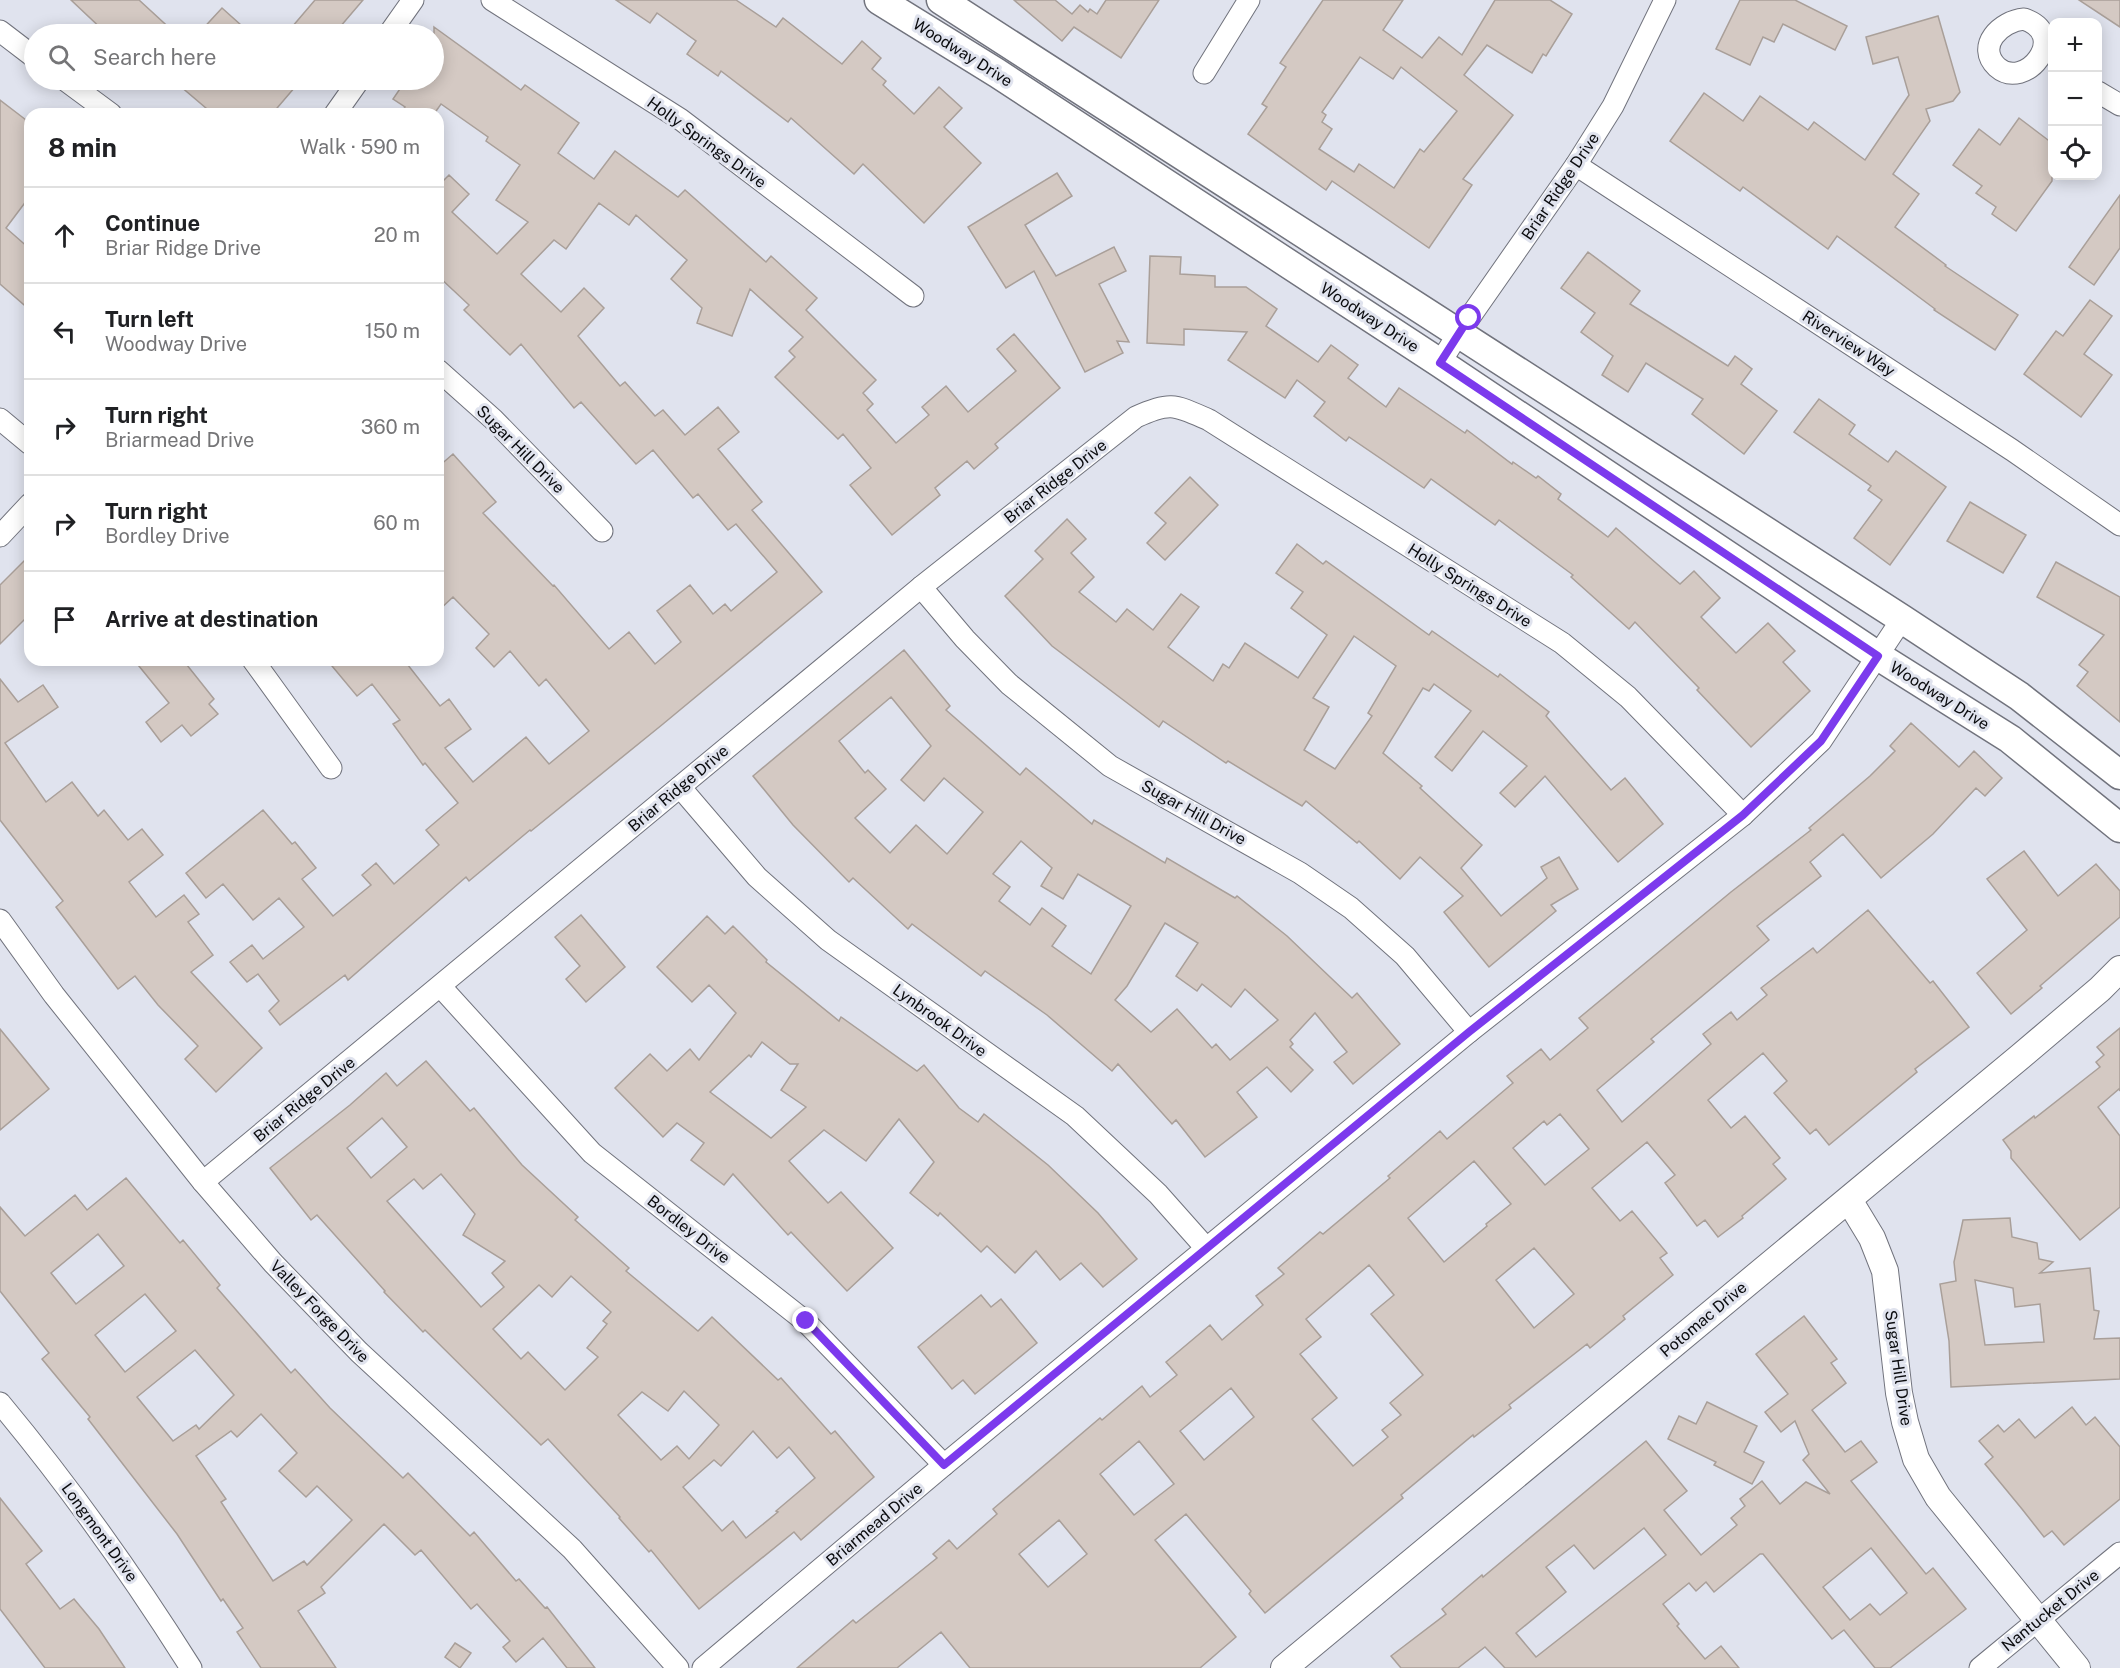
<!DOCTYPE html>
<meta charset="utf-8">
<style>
:root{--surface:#fff;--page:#f2f2f2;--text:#202124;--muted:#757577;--line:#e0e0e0}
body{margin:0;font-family:"Public Sans",sans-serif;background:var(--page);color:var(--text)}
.controls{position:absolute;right:18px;top:18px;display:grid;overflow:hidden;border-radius:12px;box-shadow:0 3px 15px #0003}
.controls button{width:54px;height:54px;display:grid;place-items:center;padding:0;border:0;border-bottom:2px solid var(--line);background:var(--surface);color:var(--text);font:30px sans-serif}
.stop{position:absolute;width:18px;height:18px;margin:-14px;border:4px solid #7c3aed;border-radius:50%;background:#fff}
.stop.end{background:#7c3aed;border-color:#fff;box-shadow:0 2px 6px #0008}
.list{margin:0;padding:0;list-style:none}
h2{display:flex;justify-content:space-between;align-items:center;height:78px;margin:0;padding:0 24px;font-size:26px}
h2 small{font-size:20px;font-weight:400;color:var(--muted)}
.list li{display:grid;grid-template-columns:39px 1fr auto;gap:18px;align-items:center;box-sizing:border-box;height:96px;padding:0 24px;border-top:2px solid var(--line)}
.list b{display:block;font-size:22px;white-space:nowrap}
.list p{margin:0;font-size:20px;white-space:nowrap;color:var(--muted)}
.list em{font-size:20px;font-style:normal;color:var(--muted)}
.icon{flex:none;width:33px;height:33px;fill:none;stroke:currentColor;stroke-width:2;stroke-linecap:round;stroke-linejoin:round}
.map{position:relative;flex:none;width:2120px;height:1668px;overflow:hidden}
.search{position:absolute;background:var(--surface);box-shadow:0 3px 15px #0003;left:24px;top:24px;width:420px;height:66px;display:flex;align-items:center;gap:15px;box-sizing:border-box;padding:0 21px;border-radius:33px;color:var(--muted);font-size:22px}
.panel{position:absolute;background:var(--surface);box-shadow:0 3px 15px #0003;left:24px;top:108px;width:420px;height:558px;border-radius:18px}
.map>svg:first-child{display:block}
</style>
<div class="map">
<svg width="2120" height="1668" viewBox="0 0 2120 1668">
<rect width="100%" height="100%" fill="#e0e3ee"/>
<g fill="#d4c9c3" stroke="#a99f99" stroke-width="1.5" fill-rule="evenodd">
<path d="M71,0h68l37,34h-69z"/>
<path d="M315,0h48l-29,34h-48z"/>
<path d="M616,0h120l40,27 7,-9 59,46 20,-23 19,17 -9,11 14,12 -3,4 31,29 25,-27 23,21 -18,19 37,36 -57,60 -61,-59 -9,10 -63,-56 -3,4 -67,-51 -3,5 -31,-22 9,-13 -39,-28 -7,10z"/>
<path d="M1014,0h41l17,14 8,-9 8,7 2,-3 7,5 9,-14h53l-38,58 -47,-31 -12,14z"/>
<path d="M1323,0h80l-20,30 39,28 17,-21 23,18 33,-55h55l22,14 -26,42 -3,-2 -11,19 -45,-28 -23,30 49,40 -50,64 9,6 -43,63 -97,-67 -6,9 -78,-56 19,-27 -5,-3 24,-37 -6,-4zM1360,57l33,22 8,-12 56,44 -33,41 -4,-3 -26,39 -35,-24 -5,8 -35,-23 13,-20 -10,-7 4,-7 -4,-3z"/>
<path d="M1740,0h55l52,26 -12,24 -52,-26 -9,18 -11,-5 -13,28 -34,-16z"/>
<path d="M2079,0h41v27z"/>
<path d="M222,8l29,26h-53z"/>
<path d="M1938,16l22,76 -7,9 -27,8 4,12 -37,53 26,20 -24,33 51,38 -1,1 73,49 -23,35 -61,-40 1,-1 -98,-73 -9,13 -85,-62 -3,4 -70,-50 34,-48 39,28 17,-25 48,34 6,-8 51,38 44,-65 -11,-38 -25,7 -7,-27z"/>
<path d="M434,27l87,63 4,-5 54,38 -21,30 36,26 21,-28 63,46 7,-7 81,72 5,-6 46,42 -11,12 70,70 -13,13 10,11 -6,6 29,33 33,-28 -7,-8 24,-21 22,26 48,-41 -19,-22 17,-15 46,54 -65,56 3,4 -24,21 -7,-8 -32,27 5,7 -48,40 -42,-50 21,-17 -28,-34 -5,5 -63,-62 20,-20 -6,-6 14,-14 -53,-48 -18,47 -35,-13 5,-15 -31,-29 16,-19 -51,-45 -7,10 -30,-22 -33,46 -12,-9 -33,34 40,38 23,-24 20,20 -26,28 42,50 5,-4 30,34 8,-6 22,25 33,-28 21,25 -21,17 44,53 -10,8 70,82 -159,132 -132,107 -1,-1 -61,51 -3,-4 -118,103 -3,-5 -65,50 -11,-14 10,-10 -21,-27 -11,8 -17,-20 22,-17 11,14 41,-32 -25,-29 -26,22 -30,-36 -17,14 -20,-25 77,-63 29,34 3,-2 21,26 -14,11 31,37 38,-31 -9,-10 14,-12 18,21 45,-39 -13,-15 32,-27 -33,-40 -2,2 -30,-41 7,-4 -28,-36 -15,12 -30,-36h77l36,46 9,-7 22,30 -26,19 28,34 53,-45 23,27 40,-33 -43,-52 -7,7 -29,-35 -16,16 -18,-19 13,-14 -36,-37 -15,14v-144l15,-13 43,48 -13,11 70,73 1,-1 55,64 20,-17 26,32 26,-22 -24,-31 33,-26 23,29 12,-10 6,7 46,-39 -41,-48 -8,6 -30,-36 -5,4 -40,-48 -17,14 -55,-62 -7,6 -53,-64 -11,11 -46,-45 5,-5 -31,-29v-90l11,-11 20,19 -17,18 45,42 31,-32 -32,-22 24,-35 -34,-24 2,-4 -47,-33 -7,10h-34l5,-7 -12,-8 13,-19h28z"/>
<path d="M173,80h128l-29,34h-59z"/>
<path d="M0,100l30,23v73l-24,32 24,21v61l-30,-26z"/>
<path d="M2019,118l33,25v38l-36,50 -24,-17 4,-7 -20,-14 6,-7 -29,-21 26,-36 21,16z"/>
<path d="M1057,173l15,23 -47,29 31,51 58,-29 12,24 -27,13 30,58 -12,-1 6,12 -38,19 -51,-101 -28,17 -38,-61z"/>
<path d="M2120,195v53l-26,37 -25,-18z"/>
<path d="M1588,252l52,39 -10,13 98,62 7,-10 17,13 -11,15 36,27 -33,43 -52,-40 11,-15 -57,-36 -18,29 -26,-17 11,-19 -32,-24 14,-19 -34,-25z"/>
<path d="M1150,256l31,1 -1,17 35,2v11h31l31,22 -11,17 52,36 13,-17 27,20 -10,13 38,29 13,-19 66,45 2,-3 45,34 1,-2 23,16 2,-2 23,18 -3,5 50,38 8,-9 64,56 14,-13 26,27 -19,19 35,36 32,-30 27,28 -12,11 27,29 -59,56 -54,-57 2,-2 -64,-66 -6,7 -58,-52 2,-2 -74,-55 -4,5 -64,-46 -7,9 -75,-51 -3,4 -32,-25 11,-14 -28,-22 -12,18 -57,-38 19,-28 -63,-3v16l-37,-2z"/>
<path d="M2090,300l22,16 -28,38 28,21 -31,42 -57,-43 32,-43 7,5z"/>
<path d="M1819,399l36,26 -6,9 39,28 8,-11 50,36 -56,78 -36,-27 28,-38 -14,-10 3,-4 -77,-54z"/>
<path d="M1190,477l28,28 -53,55 -18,-17 19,-20 -11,-10z"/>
<path d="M1970,502l56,33 -23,38 -56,-32z"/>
<path d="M1067,519l19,20 -15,14 23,24 -15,15 37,30 11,-13 26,21 28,-36 18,13 -31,40 45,34 10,-17 6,4 16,-25 53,35 29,-43 -36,-27 12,-16 -27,-19 21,-29 26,20 3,-3 103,74 3,-4 66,46 2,-3 49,38 -3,4 65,74 14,-12 38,46 -45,38 -73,-86 -30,31 -15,-14 27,-27 -44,-35 -31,40 -17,-14 36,-46 -37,-27 -5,7 -6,-3 -40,65 39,33 -2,2 62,57 -21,23 40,48 46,-38 -6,-11 18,-10 19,32 -27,16 5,6 -67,56 -45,-55 19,-16 -43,-39 -20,22 -41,-38 -2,2 -51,-42 -4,5 -74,-45 -2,2 -63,-42 -4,6 -107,-81 -47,-50 38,-37 -8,-8zM1354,636l42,30 -28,47 4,3 -37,53 -31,-19 25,-43 -16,-9z"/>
<path d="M30,555v59l-30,30v-59z"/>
<path d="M2056,562l64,35v125l-43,-36 11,-14 -9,-7 25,-30 -67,-38z"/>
<path d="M904,650l46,56 -4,4 74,65 6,-7 66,56 2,-4 71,43 2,-5 68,40 2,-2 50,40 65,62 5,-5 43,51 -47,40 -19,-22 13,-10 -32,-39 -25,27 3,4 -3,3 23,23 -22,22 -24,-25 -30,25 20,25 -52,40 -29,-37 -4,4 -54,-60 -6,7 -65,-56 -62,-44 -4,5 -69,-52 -4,5 -55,-51 -4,4 -56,-57 -40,-49zM891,697l40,49 -30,34 23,21 20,-23 39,34 -36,42 -31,-29 -26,28 -35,-35 31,-29 -18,-19 -3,3 -26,-32zM1021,841l31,27 -11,18 22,13 15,-25 53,32 -40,68 -39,-28 14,-20 -24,-18 -12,17 -31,-24 11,-14 -17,-13zM1165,923l33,20 -22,33 21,15 5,-7 29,23 14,-18 33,31 -48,40 -14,-16 -4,4 -35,-39 -26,23 -36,-32 12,-14z"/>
<path d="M134,660h49l31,39 -5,5 9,10 -27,22 -9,-11 -21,17 -15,-20 23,-19z"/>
<path d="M0,679l18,23 25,-17 15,22 -53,36 41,59 26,-20 26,34 6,-6 24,30 14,-11 21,26 -34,27 27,35 28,-22 15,19 -11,8 25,33 -22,17 71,76 -46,44 -31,-33 13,-13 -40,-41 -23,-29 -17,13 -62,-82 7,-6 -63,-81z"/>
<path d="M1911,723l48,44 15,-16 28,27 -17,18 -9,-8 -43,46 -52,44 -38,-44 -33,28 11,14 -64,50 12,14 -118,99 3,3 -57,48 25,32 89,-78 -8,-10 28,-22 6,8 30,-25 -6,-7 52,-40 4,5 51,-43 62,73 3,-2 36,46 -54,42 2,3 -88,73 -13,-16 -6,5 -36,-41 13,-12 -24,-28 -55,47 23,28 14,-12 35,42 -7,6 13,15 -44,37 1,2 -25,19 -13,-17 -8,6 -32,-43 10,-8 -28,-33 -55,46 28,33 12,-10 35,42 -7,5 13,17 -50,41 2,3 -35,29 -3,-4 -78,61 2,3 -37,29 -1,-2 -72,60 2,3 -138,115 -16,-19 2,-3 -65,-77 -31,26 81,97 -36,31h-230l-29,-36 -44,36h-100l56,-48 3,3 81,-65 -4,-4 16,-14 8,9 40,-35 -4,-5 107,-91 2,2 40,-34 8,11 27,-22 -11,-13 44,-37 12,15 41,-35 -7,-9 28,-22 -6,-6 42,-36 3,2 67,-56 -2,-2 52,-45 7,8 66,-56 -6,-7 34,-27 9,11 38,-32 -9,-10 152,-126 80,-62 -2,-2 61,-52 25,-25 -5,-5zM1560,1114l29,35 -44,36 -32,-37 31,-27 3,4zM1474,1161l37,43 -25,20 1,2 -43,36 -36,-44zM1534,1248l40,46 -40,34 -38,-48zM1369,1265l25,30 -23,19 52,61 -33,28 11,12 -19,15 6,7 -35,29 -41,-47 25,-21 -37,-44 21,-17 -15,-18zM1231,1388l23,29 -50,43 -24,-29zM1139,1441l35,43 -40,31 -34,-41zM1059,1520l28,34 -39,33 -29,-33z"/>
<path d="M2024,851l34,45 38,-32 24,27v26l-80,69 2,2 -31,26 -34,-41 50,-43 -40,-51z"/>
<path d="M581,915l44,52 -39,35 -20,-23 14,-13 -25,-29z"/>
<path d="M707,916l18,18 8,-8 34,34 -1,2 73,59 2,-4 76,54 7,-6 35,43 19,14 6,-8 64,51 50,48 39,46 -34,28 -22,-24 -21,17 -24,-29 -21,22 -28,-27 -6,6 -41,-39 -2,3 -28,-23 24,-31 -35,-43 -33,42 -42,-31 -35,31 39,42 13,-11 52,56 -46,43 -56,-59 -3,3 -55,-61 -9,11 -33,-25 13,-17 -27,-20 -14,14 -48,-49 35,-34 17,17 23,-22 9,11 37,-47 -27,-28 -17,17 -35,-35zM762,1042l28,22h8l-17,26 25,17 -35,31 -61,-46 39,-37 2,2z"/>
<path d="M2120,1028v63l-1,-2 -21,18 22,29v71l-40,33 -69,-82v-7l-8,-11 31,-24 1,2 65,-51 -4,-5 8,-7 -7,-8z"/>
<path d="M0,1029l49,60 -49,41z"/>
<path d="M426,1061l44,50 4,-3 48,57 56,52 -3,3 54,48 -3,3 72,60 14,-14 66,63 3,-2 50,56 4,-3 39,46 -73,63 -7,-8 -95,77 -48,-59 -2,2 -30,-34 1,-1 -72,-78 -7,6 -116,-115 -2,2 -39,-40 1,-1 -68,-76 -6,5 -41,-52 80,-63 36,-32 11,13zM382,1118l25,29 -36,31 -24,-30zM441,1174l34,40 -12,21 42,26 -13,12 12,14 -23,20 -94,-106 27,-22 9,10zM571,1276l40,36 -8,9 4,3 -20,24 11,9 -33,33 -37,-38 -7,7 -28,-30 46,-44 13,12zM684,1391l35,34 -30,34 -12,-13 -16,14 -43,-45 24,-23 26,19zM753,1431l24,27 12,-11 26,31 -39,33 2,1 -32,26 -13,-17 -11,10 -39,-44 31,-27 7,6z"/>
<path d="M126,1178l54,65 3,-3 37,45 -3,3 74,85 4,-4 35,39 73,70 5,-5 62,63 4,-4 42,49 3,-2 26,29 2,-1 48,61h-28l-24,-30 -27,24 -13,-15 7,-6 -33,-37 -6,5 -50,-59 -6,5 -31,-31 -63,63 4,6 -27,18 38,57h-75l-24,-36 6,-4 -20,-29 -2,2 -44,-67 -89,-115 2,-2 -48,-58 7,-6 -49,-62v-84l25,29 50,-41 12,15zM98,1234l26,32 -48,38 -25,-31zM145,1294l31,37 -51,41 -30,-37zM195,1350l39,45 -35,34 -3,-4 -23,16 -36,-44zM261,1414l36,39 -18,18 27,26 11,-11 35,34 -45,45 -3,-4 -31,20 -52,-79 5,-3 -30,-43 35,-25 6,6z"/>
<path d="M2010,1218l2,19 25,6 2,16 14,3 -13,11 50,-5 4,42 5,1 -5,28 26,-1v41l-169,8 -2,-46 -9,-57 16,-3 -2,-19 9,-42zM1975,1280l38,8 2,19 25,-3 4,38 -59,3z"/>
<path d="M981,1295l10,12 10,-8 36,44 -62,51 -12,-14 -11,9 -34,-42z"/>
<path d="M1804,1316l33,43 -6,4 15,20 -34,27 33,42 16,-11 16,21 -26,19 75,93 7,-6 33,41 -76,59h-15l-31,-38 -12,9 -69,-85h-3l-46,38 -8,-10 -10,9 -7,-8 -26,21 16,20 -2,2 28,33 16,-13 18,22h-234l-20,-21 -27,21h-57l-10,-12 55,-42 -4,-5 40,-34 1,2 163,-136 41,50 -23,19 37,45 36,-30 -6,-7 14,-12 -5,-7 22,-18 18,23 26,-22 24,12 -27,-34 6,-6 -14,-33 -14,11 -16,-20 23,-18 -32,-40zM1644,1528l22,27 -130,102 -20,-24 50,-41 -20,-25 28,-22 20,24zM1871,1548l36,45 -27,22 -10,-11 -20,16 -27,-33z"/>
<path d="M1707,1402l50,24 -13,26 20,10 -12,22 -38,-19 2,-3 -48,-23 11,-23 17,8z"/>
<path d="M2072,1407l14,18 9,-8 25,30v52l-56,46 -12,-14 -8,6 -22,-28 -37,-45 8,-7 -14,-16 19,-16 6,7 15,-13 16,19z"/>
<path d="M0,1498l42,53 -16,13 34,45 14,-10 25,30 26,39h-80l-45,-59z"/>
<path d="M455,1643l16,10 -11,15 -15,-11z"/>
</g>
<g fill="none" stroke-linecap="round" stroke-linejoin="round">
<defs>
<g id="minor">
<path d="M492,0l188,119 233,177"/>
<path d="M2024,19c47,16 1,73 -27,48 -22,-21 4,-46 27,-48z"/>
<path d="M0,31l34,26"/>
<path d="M389,34l24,-34"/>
<path d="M1204,73l45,-73"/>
<path d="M65,80l46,34"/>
<path d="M2098,92l22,13"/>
<path d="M335,114l24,-34"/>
<path d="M1576,165l436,285 108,75"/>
<path d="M1440,363l18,-29 118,-169 37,-59 52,-106"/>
<path d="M438,370l55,49 109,112"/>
<path d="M0,419l30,25"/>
<path d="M0,536l30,-32"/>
<path d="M921,587l44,52 44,45 101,82 190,107 51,35 54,48 64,76"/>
<path d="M253,660l78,108"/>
<path d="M680,787l77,90 71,63 247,176 83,78 48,54"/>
<path d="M0,920l54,75 149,187 70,81 86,89 213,197 106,119"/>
<path d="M441,987l151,166 213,168 139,144"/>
<path d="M203,1182l718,-595 215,-170c35,-16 39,-12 73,3l353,223 66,54 115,118"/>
<path d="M0,1403c70,84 133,173 191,265"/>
<path d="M703,1668l241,-203 525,-433 274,-217 78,-74 81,-122"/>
<path d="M1980,1668l140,-115"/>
</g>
<g id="tertiary">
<path d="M1849,1200l23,38 13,33 14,122 6,29 11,37 22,38 139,171"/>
<path d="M1284,1668l737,-612 79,-67 20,-20"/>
</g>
<g id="secondary">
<path d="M879,0l118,73 443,290 438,293 132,83 110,89"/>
<path d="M941,0l961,619 117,77 101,79"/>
</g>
</defs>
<use href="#minor" stroke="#71737d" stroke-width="23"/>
<use href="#tertiary" stroke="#71737d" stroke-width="28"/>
<use href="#secondary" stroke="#71737d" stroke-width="31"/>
<use href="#minor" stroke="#fff" stroke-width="21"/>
<use href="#tertiary" stroke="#fff" stroke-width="26"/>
<use href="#secondary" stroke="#fff" stroke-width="28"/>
</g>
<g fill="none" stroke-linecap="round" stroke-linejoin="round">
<path stroke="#7c3aed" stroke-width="8" d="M806,1321l138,144 525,-433 274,-217 78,-74 57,-85 -438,-293 29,-45"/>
</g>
<g text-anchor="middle" stroke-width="6" stroke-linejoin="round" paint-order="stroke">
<g font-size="16" fill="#0a0b0e" stroke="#e0e3ee">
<text transform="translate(963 52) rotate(32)" y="6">Woodway Drive</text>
<text transform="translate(707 142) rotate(36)" y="6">Holly Springs Drive</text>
<text transform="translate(1560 186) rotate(-56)" y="6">Briar Ridge Drive</text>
<text transform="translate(1370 317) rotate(33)" y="6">Woodway Drive</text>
<text transform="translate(1849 343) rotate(33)" y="6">Riverview Way</text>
<text transform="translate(521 449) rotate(45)" y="6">Sugar Hill Drive</text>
<text transform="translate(1055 481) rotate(-38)" y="6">Briar Ridge Drive</text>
<text transform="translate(1470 585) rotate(32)" y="6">Holly Springs Drive</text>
<text transform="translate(1940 695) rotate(32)" y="6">Woodway Drive</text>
<text transform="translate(678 788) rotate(-40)" y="6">Briar Ridge Drive</text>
<text transform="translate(1194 812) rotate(29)" y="6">Sugar Hill Drive</text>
<text transform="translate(940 1020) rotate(36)" y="6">Lynbrook Drive</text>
<text transform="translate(304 1099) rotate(-39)" y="6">Briar Ridge Drive</text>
<text transform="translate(689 1229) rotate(38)" y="6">Bordley Drive</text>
<text transform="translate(320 1311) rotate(46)" y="6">Valley Forge Drive</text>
<text transform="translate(1703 1319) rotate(-40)" y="6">Potomac Drive</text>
<text transform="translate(1899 1368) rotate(82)" y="6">Sugar Hill Drive</text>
<text transform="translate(874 1524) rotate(-40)" y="6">Briarmead Drive</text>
<text transform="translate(100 1532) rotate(54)" y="6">Longmont Drive</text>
<text transform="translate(2050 1610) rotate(-39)" y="6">Nantucket Drive</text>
</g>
</g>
</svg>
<div class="controls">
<button>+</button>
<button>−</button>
<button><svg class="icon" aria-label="locate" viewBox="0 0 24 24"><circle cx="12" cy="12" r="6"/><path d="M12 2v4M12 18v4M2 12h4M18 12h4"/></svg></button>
</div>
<div class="stop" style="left:1469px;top:318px"></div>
<div class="stop end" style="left:806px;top:1321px"></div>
<div class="search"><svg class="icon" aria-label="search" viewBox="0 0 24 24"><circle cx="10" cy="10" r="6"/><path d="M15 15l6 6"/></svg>Search here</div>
<section class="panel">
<h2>8 min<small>Walk · 590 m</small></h2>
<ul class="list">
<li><svg class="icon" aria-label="ahead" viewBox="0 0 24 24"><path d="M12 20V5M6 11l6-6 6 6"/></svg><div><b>Continue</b><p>Briar Ridge Drive</p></div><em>20 m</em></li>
<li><svg class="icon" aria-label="left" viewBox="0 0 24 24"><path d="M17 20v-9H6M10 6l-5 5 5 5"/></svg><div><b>Turn left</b><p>Woodway Drive</p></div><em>150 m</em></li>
<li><svg class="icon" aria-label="right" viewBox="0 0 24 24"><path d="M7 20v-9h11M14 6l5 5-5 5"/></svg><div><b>Turn right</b><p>Briarmead Drive</p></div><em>360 m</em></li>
<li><svg class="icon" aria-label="right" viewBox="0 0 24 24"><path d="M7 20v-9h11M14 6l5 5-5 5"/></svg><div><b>Turn right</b><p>Bordley Drive</p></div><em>60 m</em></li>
<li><svg class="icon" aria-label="arrive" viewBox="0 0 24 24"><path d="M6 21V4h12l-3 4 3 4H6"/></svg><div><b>Arrive at destination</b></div></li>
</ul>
</section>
</div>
